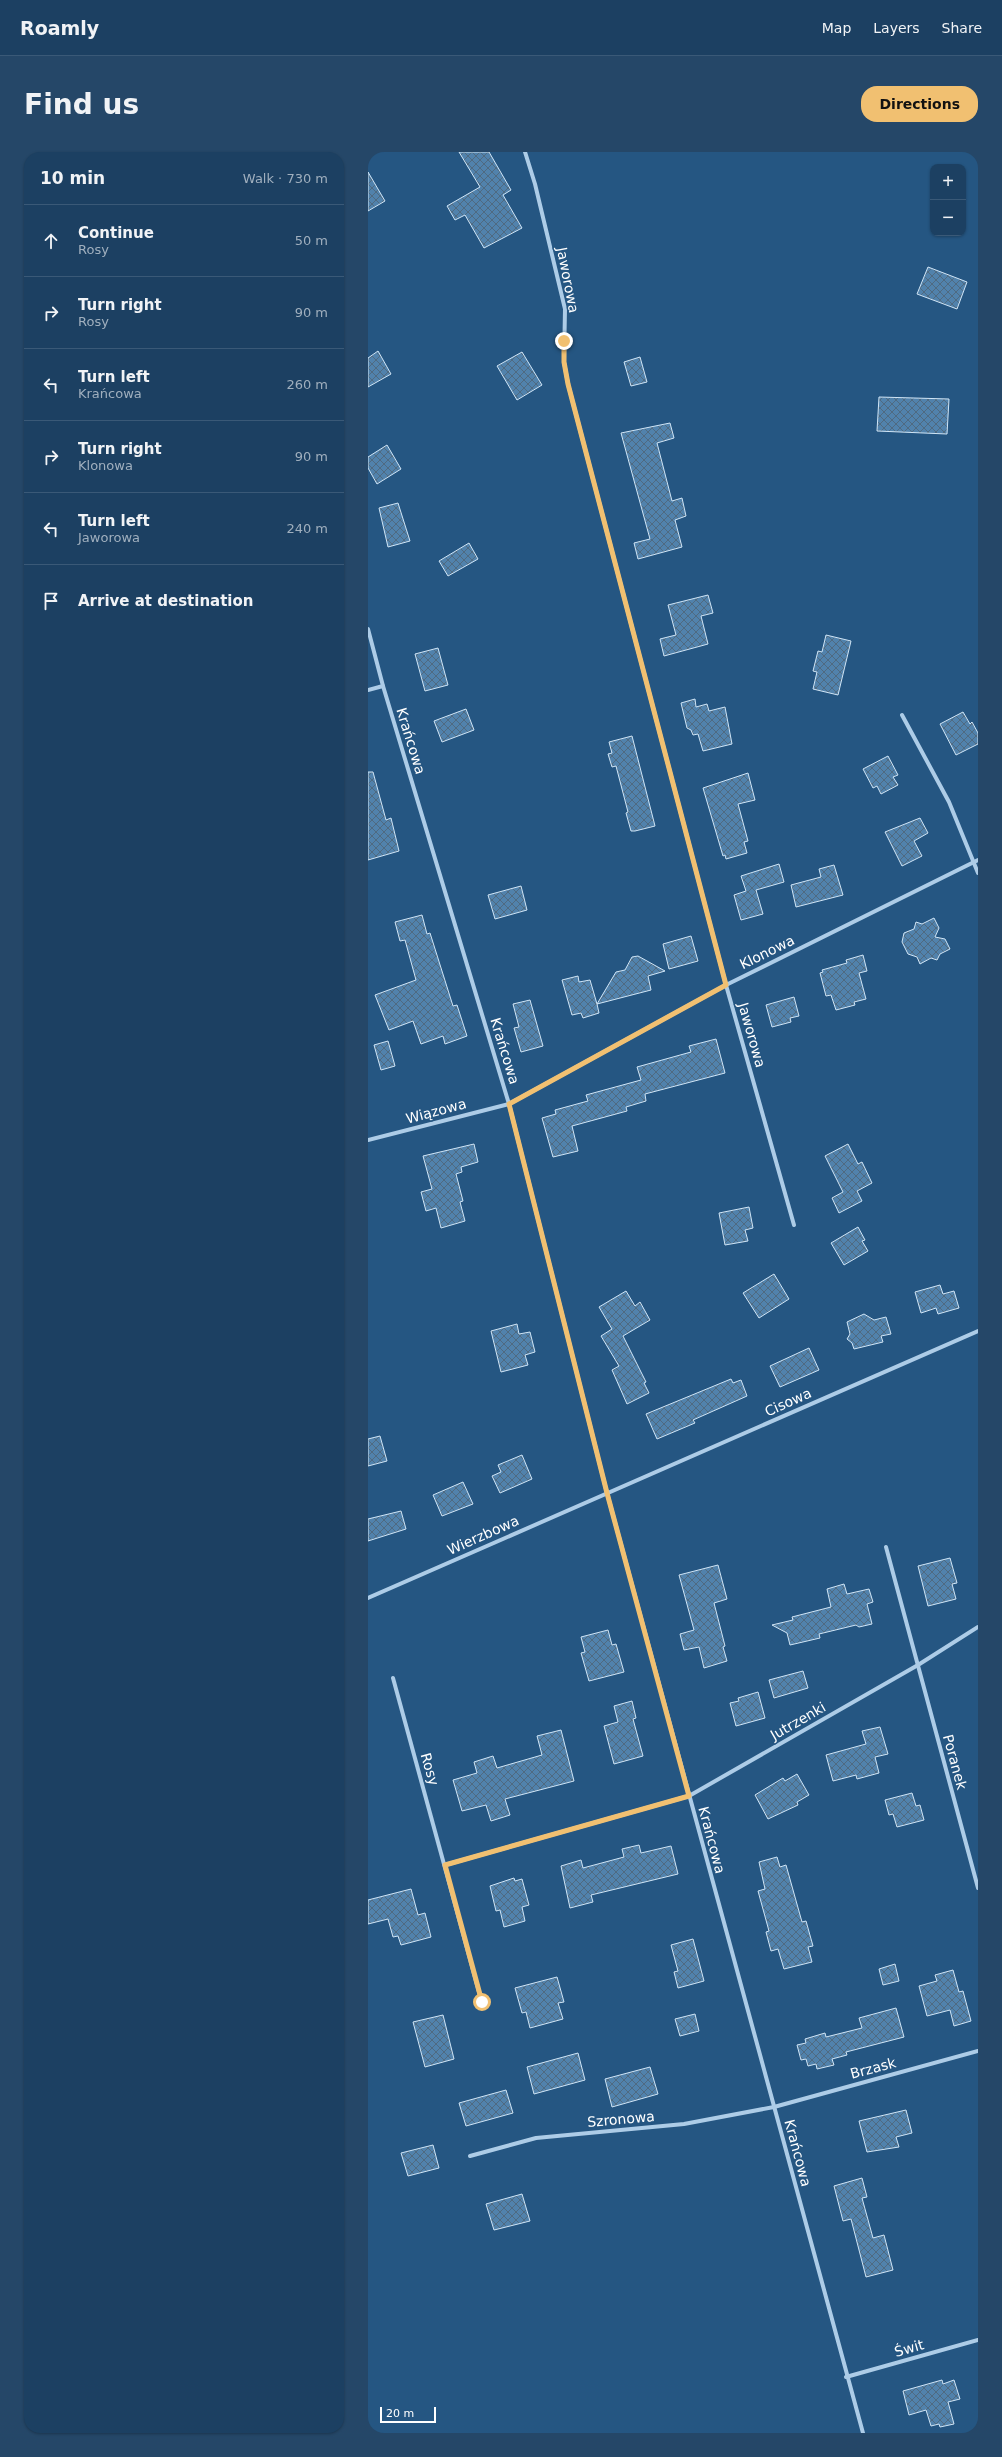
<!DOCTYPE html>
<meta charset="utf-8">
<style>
:root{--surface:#1c4062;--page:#254768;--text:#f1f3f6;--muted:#a0afbe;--line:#3a5977;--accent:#f1c071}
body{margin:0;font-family:"DejaVu Sans",sans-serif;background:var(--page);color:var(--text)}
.controls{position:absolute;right:12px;top:12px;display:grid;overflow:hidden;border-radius:8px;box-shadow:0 1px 3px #0004}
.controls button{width:36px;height:36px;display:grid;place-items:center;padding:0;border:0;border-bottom:1px solid var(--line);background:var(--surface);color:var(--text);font:20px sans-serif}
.scale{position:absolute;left:12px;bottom:10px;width:56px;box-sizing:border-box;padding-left:4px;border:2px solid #fff;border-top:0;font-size:11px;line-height:14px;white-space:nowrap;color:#fff;-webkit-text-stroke:3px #255682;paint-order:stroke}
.stop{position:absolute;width:12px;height:12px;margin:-9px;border:3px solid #f1c071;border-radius:50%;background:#fff}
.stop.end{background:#f1c071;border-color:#fff;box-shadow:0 1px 4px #0008}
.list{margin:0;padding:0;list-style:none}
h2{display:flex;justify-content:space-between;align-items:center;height:52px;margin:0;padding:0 16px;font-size:17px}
h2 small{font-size:13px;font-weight:400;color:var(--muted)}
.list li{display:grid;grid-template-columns:26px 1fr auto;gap:12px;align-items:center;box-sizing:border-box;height:72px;padding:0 16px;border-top:1px solid var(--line)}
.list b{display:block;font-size:15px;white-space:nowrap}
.list p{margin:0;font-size:13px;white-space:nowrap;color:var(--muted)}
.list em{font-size:13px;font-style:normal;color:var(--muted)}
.icon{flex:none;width:22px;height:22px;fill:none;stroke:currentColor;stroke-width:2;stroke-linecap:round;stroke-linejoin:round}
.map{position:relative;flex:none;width:610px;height:2281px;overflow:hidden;border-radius:16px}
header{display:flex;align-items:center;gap:24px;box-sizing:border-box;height:56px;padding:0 20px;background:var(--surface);border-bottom:1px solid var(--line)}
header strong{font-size:19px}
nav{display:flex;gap:22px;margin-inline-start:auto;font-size:14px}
.intro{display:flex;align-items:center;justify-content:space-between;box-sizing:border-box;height:96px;padding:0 24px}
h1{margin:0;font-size:28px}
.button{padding:10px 18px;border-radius:16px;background:var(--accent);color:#111;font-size:14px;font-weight:700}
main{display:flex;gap:24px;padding:0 24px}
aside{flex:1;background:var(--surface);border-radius:16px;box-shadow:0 1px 3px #0004}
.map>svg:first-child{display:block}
</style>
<header>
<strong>Roamly</strong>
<nav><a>Map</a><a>Layers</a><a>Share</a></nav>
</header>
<div class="intro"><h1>Find us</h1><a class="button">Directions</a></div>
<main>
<aside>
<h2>10 min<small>Walk · 730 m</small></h2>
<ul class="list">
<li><svg class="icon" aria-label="ahead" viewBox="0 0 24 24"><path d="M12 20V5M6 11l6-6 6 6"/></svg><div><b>Continue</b><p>Rosy</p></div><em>50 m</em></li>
<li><svg class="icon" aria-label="right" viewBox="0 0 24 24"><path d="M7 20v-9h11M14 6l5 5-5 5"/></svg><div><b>Turn right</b><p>Rosy</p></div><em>90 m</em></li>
<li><svg class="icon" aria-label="left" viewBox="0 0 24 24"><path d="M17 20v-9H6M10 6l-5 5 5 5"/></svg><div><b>Turn left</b><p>Krańcowa</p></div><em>260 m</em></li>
<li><svg class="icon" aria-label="right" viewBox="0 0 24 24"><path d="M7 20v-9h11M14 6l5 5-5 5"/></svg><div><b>Turn right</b><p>Klonowa</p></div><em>90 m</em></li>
<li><svg class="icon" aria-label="left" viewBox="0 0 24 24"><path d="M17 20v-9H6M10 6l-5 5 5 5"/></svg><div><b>Turn left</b><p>Jaworowa</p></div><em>240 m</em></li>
<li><svg class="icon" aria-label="arrive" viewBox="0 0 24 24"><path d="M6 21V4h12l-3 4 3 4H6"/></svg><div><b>Arrive at destination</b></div></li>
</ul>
</aside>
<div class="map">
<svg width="610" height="2281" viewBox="0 0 610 2281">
<defs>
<pattern id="building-cross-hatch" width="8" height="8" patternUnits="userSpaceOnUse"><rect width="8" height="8" fill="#5182ac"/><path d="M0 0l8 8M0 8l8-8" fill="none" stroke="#4f6a81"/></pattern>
</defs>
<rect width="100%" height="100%" fill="#255682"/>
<g fill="url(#building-cross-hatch)" stroke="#d0e5f6">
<path d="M91,0h30l22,38 -8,5 19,33 -38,20 -19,-33 -10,5 -8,-14 33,-19z"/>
<path d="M0,20l17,29 -17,10z"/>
<path d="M560,115l39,15 -10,27 -40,-15z"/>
<path d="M10,199l13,23 -23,13v-29z"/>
<path d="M154,200l20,33 -25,15 -20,-34z"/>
<path d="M272,205l7,25 -16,4 -7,-24z"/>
<path d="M511,245l70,2 -2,35 -70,-3z"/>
<path d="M302,271l4,15 -17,5 15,58 10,-3 4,18 -11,4 7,27 -44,12 -4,-16 16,-4 -29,-106z"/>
<path d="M19,293l14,24 -24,15 -9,-16v-11z"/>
<path d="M30,351l12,38 -22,6 -9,-39z"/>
<path d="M101,391l9,16 -30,17 -9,-15z"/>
<path d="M340,443l5,18 -12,3 7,28 -44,12 -4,-17 16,-4 -8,-30z"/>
<path d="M458,483l25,6 -13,54 -25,-6 4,-17 -4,-1 5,-20 4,1z"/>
<path d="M70,496l10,37 -23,6 -10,-37z"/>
<path d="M327,547l1,8 11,-3 2,7 16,-4 7,37 -29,7 -5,-17 -5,1 -2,-5 -4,-2 -6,-25z"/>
<path d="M98,557l8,21 -32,12 -8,-21z"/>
<path d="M595,560l7,12 2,-2 6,11v11l-22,11 -16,-31z"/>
<path d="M264,584l23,90 -20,5h-4l-5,-18 2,-1 -12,-46 -4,1 -4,-13 4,-1 -3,-11z"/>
<path d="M520,604l10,19 -5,2 5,8 -17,9 -4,-8 -4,2 -10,-19z"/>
<path d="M0,620h5l13,48 5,-2 8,33 -31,9z"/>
<path d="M380,621l7,27 -17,4 10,37 -4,1 3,11 -21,6 -1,-4 -2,1 -20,-68z"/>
<path d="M552,666l8,15 -14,8 8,15 -20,10 -17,-34z"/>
<path d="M411,712l5,18 -28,8 7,24 -22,6 -7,-25 12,-4 -5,-15z"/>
<path d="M466,713l9,30 -47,12 -5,-22 30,-8 -2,-8z"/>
<path d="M153,734l6,24 -32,9 -7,-24z"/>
<path d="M54,763l5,19 3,-1 23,73 4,-1 10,31 -22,8 -2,-8 -22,8 -8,-23 -24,9 -14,-35 41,-15 -11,-40 -5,1 -5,-19z"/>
<path d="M566,766l5,10 -4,9 10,2 5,10 -10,5 -3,6 -6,-2 -11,6 -3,-7 -9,-3 -6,-12 2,-9 10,-4 2,-7 6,2z"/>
<path d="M323,784l7,25 -29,8 -6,-25z"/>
<path d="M495,803l4,16 -8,2 7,26 -12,3 1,3 -19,5 -5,-15 -5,1 -6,-23 3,-1 -1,-2 25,-7 -1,-3z"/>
<path d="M270,804l27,15 -17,5 3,14 -54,14 2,9 -16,5 -2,-5 -9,2 -10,-35 16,-4 1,6 11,-2 7,24 19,-32 9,-2 7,-13z"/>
<path d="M426,845l5,19 -9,2 1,4 -19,5 -6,-22z"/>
<path d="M162,848l13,46 -22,6 -7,-24 5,-1 -6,-23z"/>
<path d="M348,887l9,34 -80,21 1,7 -20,6 1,4 -55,15 6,25 -25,6 -11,-39 14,-4 -1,-4 33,-9 -2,-6 55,-15 -4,-13 54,-15 -2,-6z"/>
<path d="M20,889l7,25 -14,4 -7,-25z"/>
<path d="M106,992l4,18 -17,5 1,5 -6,2 7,27 -3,1 5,19 -24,7 -5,-20 -10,3 -5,-19 11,-3 -9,-33z"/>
<path d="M480,992l10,20 4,-2 10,21 -15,8 5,10 -23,12 -7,-15 11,-6 -18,-36z"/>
<path d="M381,1055l4,21 -8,2 3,11 -23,4 -6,-32z"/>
<path d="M490,1075l7,13 -3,1 6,10 -24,14 -13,-22z"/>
<path d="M406,1122l15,25 -30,19 -16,-25z"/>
<path d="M572,1133l3,9 11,-3 5,17 -21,6 -2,-6 -15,5 -6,-21z"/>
<path d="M258,1139l9,15 5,-4 10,18 -27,16 23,46 -2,1 5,10 -22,11 -15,-34 7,-4 -18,-30 11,-7 -13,-22z"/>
<path d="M496,1162l10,6 12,-3 5,17 -10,2 2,6 -29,7 -2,-6 -5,-4 3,-5 -3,-12z"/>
<path d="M149,1172l2,10 11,-2 5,20 -10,3 3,10 -27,7 -10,-41z"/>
<path d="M441,1196l10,22 -39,17 -10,-21z"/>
<path d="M363,1227l2,4 8,-3 6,16 -54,24 2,3 -38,16 -11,-25z"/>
<path d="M12,1284l7,25 -19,5v-27z"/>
<path d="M154,1303l10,24 -32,14 -8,-17 9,-4 -3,-7z"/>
<path d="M95,1330l10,22 -31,12 -9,-21z"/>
<path d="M33,1359l5,18 -38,12v-22z"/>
<path d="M582,1406l7,25 -5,1 4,15 -28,7 -10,-40z"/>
<path d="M350,1413l9,34 -13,4 11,43 -2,1 4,14 -23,7 -5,-21 -15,3 -4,-16 14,-4 -15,-55z"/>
<path d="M476,1432l3,10 22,-5 4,13 -6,2 5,20 -13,3 -3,-2 -37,9 1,4 -30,7 -3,-12 -15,-8 21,-5 -1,-3 39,-10 -4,-18z"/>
<path d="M240,1478l4,15 4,-1 8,28 -35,9 -8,-28 4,-1 -4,-15z"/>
<path d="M435,1519l5,17 -34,10 -5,-18z"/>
<path d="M390,1540l7,26 -29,8 -6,-23 9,-2 -1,-3z"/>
<path d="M264,1549l4,17 -3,1 10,37 -29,8 -10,-38 14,-4 -4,-16z"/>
<path d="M512,1575l8,27 -13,3 4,16 -22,6 -1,-4 -23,6 -7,-26 40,-11 -4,-13z"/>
<path d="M193,1578l13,51 -69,18 5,16 -19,6 -5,-16 -24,6 -9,-31 24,-7 -3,-11 19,-6 4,12 45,-13 -5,-19z"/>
<path d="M429,1622l12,21 -12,7 1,3 -30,14 -13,-24 28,-17 2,3z"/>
<path d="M544,1641l4,13 4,-1 4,15 -27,7 -4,-13 -4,1 -4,-15z"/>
<path d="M271,1693l2,8 30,-7 7,28 -87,21 2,7 -23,6 -9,-42 20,-6 2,8 41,-11 -2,-8z"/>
<path d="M409,1705l3,10 6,-2 16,57 4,-1 7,25 -5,1 4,15 -28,7 -6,-20 -7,2 -5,-19 3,-1 -11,-40 7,-2 -6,-27z"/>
<path d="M146,1726l1,3 7,-2 7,26 -7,2 3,14 -21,6 -4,-17 -4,1 -6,-25z"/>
<path d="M43,1737l7,26 7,-2 6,24 -30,8 -3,-9 -5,1 -5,-18 -20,5v-24z"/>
<path d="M325,1787l11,42 -26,7 -4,-16 4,-1 -7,-26z"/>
<path d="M527,1812l4,17 -16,4 -4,-16z"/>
<path d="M585,1818l6,22 4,-1 8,30 -17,5 -4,-16 -23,6 -8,-30 18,-5 -2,-6z"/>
<path d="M189,1825l7,25 -6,1 5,16 -33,9 -4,-16 -4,1 -7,-25z"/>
<path d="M528,1856l8,29 -58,15 1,3 -15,4 2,6 -17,4 -1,-5 -8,2 -2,-7 -5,1 -4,-15 9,-2 -1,-4 20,-6 1,4 36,-9 -3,-10z"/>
<path d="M327,1862l4,17 -19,5 -5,-17z"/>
<path d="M75,1863l11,44 -29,8 -12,-45z"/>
<path d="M210,1901l7,27 -51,14 -7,-27z"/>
<path d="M282,1915l8,27 -46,13 -7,-28z"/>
<path d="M138,1938l7,23 -47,13 -7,-23z"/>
<path d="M538,1958l6,23 -16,4 3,10 -32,5 -8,-31z"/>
<path d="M65,1993l6,23 -31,8 -7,-23z"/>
<path d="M494,2026l5,19 -5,1 11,40 11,-3 9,35 -27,7 -15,-58 -8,2 -9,-35z"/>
<path d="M154,2042l8,27 -36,9 -8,-26z"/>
<path d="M574,2228l1,4 11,-4 6,19 -12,3 6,22 -14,3 -1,-3 -8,2 -5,-16 -17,5 -6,-24z"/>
</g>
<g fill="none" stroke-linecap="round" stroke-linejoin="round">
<g stroke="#adcce7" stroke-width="4">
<path d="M157,0l10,32 30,125 -1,53 4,22 158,601 68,240"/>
<path d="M0,477l15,57 126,418 98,389 256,940"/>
<path d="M0,538l15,-4"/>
<path d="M534,563l47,87 29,71"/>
<path d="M0,988l141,-36 217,-119 252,-125"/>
<path d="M518,1395l92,341"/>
<path d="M0,1446l610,-267"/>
<path d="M25,1526l89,325"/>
<path d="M77,1713l244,-69 229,-131 60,-38"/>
<path d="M102,2004l66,-18 148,-14 90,-17 204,-56"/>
<path d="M478,2225l132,-37"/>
</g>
</g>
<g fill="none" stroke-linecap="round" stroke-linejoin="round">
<path stroke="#f1c071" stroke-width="5" d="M114,1850l-37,-137 244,-69 -82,-303 -98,-389 217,-119 -158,-601 -4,-22v-21"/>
</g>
<g text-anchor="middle" stroke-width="3" stroke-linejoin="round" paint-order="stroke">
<g font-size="14" fill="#fff" stroke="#255682">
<text transform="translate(200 128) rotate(79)" y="5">Jaworowa</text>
<text transform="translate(43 589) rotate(73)" y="5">Krańcowa</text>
<text transform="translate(399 800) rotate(-26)" y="5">Klonowa</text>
<text transform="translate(384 883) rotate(74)" y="5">Jaworowa</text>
<text transform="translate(137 899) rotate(73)" y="5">Krańcowa</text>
<text transform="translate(68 959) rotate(-15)" y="5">Wiązowa</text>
<text transform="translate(420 1250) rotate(-24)" y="5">Cisowa</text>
<text transform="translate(115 1383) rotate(-24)" y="5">Wierzbowa</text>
<text transform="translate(430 1569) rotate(-30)" y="5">Jutrzenki</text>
<text transform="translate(587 1610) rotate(75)" y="5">Poranek</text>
<text transform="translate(62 1617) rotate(74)" y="5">Rosy</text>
<text transform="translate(344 1688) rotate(75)" y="5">Krańcowa</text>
<text transform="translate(505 1916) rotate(-15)" y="5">Brzask</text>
<text transform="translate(253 1967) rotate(-5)" y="5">Szronowa</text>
<text transform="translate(430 2001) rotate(75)" y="5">Krańcowa</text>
<text transform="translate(541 2196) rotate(-16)" y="5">Świt</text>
</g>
</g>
</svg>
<div class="controls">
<button>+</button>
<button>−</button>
</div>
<div class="scale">20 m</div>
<div class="stop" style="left:114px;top:1850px"></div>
<div class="stop end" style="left:196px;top:189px"></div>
</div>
</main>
